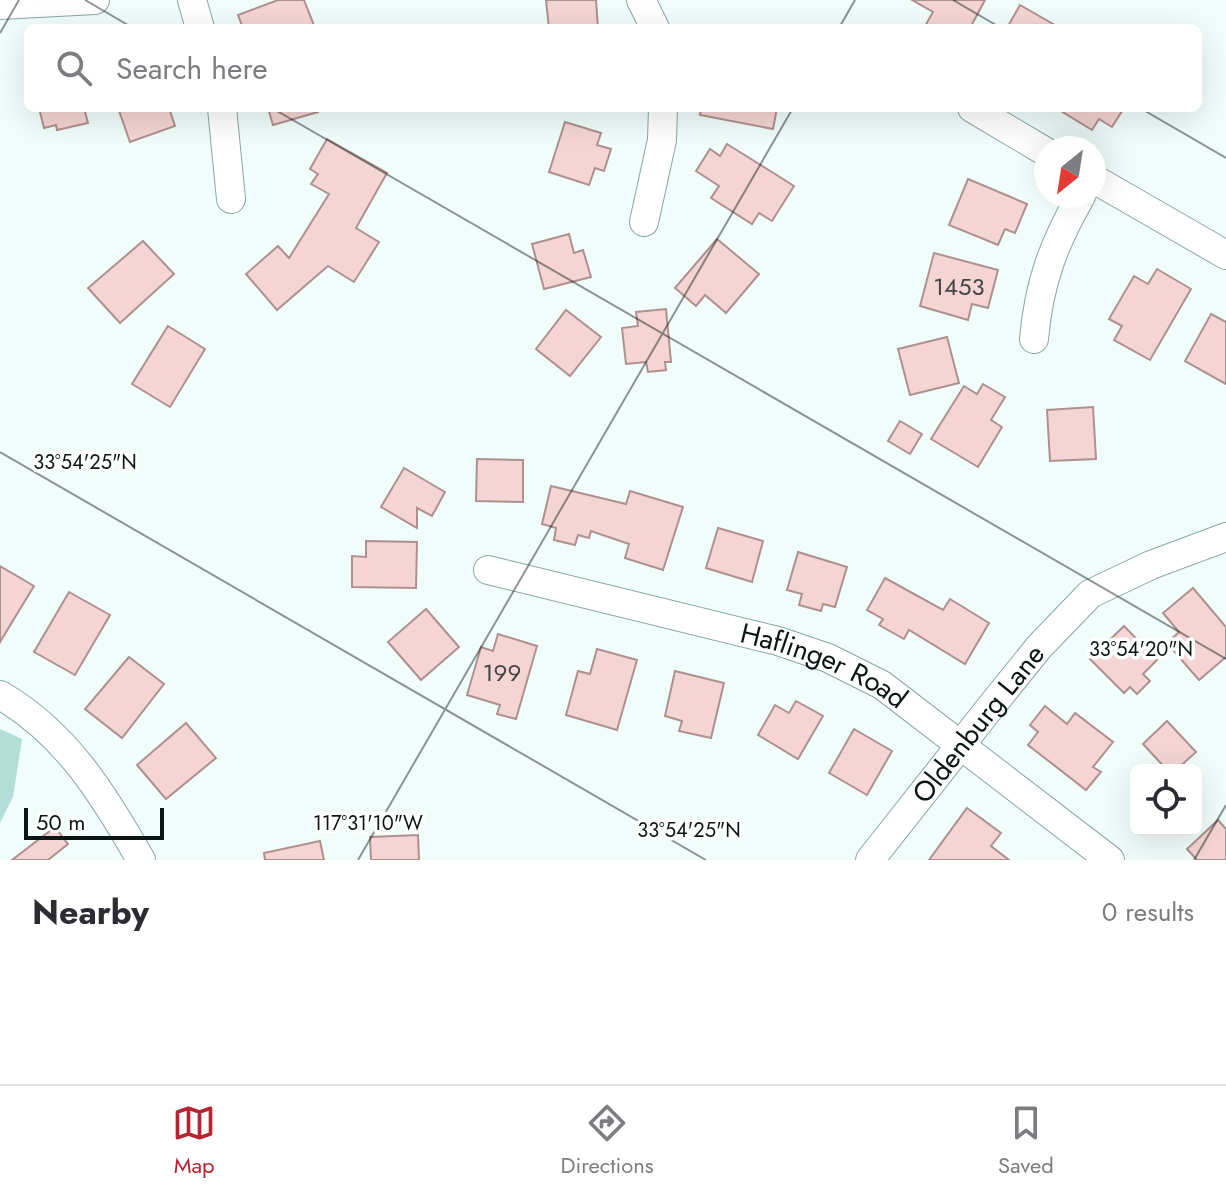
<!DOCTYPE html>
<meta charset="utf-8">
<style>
:root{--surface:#fff;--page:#f7f7f7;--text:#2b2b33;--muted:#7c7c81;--line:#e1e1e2;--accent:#b5242f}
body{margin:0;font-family:Jost,sans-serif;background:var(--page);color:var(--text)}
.controls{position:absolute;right:24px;bottom:24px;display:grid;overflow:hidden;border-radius:12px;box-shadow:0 8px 32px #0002}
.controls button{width:72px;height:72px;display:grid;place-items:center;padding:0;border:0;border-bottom:2px solid var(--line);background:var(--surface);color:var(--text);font:40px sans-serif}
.compass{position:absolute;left:1034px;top:136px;width:72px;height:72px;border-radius:50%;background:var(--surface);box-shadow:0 8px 32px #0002;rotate:210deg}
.scale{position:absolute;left:24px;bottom:20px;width:140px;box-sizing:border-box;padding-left:8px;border:4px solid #0a1514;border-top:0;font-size:22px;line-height:28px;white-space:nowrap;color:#0a1514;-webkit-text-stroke:6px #fff;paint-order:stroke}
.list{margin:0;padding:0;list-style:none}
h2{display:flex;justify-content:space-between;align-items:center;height:104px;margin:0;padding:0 32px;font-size:34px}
h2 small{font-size:26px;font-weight:400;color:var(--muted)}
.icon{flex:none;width:44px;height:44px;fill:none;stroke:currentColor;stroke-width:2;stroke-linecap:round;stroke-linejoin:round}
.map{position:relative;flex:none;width:1226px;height:860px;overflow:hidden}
.search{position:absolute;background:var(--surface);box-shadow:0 8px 32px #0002;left:24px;right:24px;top:24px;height:88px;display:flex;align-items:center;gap:20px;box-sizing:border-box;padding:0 28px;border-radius:12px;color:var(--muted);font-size:30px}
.sheet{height:224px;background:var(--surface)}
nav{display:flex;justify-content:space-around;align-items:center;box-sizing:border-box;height:112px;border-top:2px solid var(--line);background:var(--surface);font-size:22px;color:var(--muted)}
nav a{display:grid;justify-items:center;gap:4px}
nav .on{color:var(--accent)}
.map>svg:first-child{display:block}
</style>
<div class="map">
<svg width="1226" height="860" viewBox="0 0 1226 860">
<rect width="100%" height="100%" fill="#f1fdfb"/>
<path fill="#b3ded8" d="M0,729l22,10 -9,58 -13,26z"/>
<g fill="#f4d5d3" stroke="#ae918f" stroke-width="2">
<path d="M278,0h26l11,28h-72l-5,-13z"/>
<path d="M546,0h50l2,28h-49z"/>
<path d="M912,0h73l-15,28h-46l9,-16z"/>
<path d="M1020,5l40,23h-53z"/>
<path d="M39,108h45l4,15 -31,7 -1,-5 -12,3z"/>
<path d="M118,108h51l6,18 -45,16z"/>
<path d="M268,108h49l1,4 -45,13z"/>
<path d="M701,108h76l-4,21 -73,-14z"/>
<path d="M1056,108h68l-12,19 -13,-8 -7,11z"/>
<path d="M565,122l36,11 -4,12 14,4 -7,22 -9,-3 -6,17 -40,-13z"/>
<path d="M327,139l60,34 -31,55 23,14 -25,40 -26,-16 -51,44 -31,-36 32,-28 11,12 40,-64 -18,-10 7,-10 -8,-5z"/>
<path d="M727,144l67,42 -22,35 -13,-8 -7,11 -41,-26 8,-12 -23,-15 14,-22 10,7z"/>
<path d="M968,179l59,25 -12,29 -10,-4 -7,16 -49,-20z"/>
<path d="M569,234l5,19 9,-3 8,27 -47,12 -12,-45z"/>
<path d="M717,239l42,35 -33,39 -21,-18 -9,11 -21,-18z"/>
<path d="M143,241l31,33 -54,49 -32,-35z"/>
<path d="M934,253l64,17 -10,38 -16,-4 -4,16 -48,-14z"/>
<path d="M1157,269l34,20 -41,71 -36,-20 8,-14 -13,-7 25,-43 14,8z"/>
<path d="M666,309l5,53h-6l1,8 -18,2 -2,-10 -20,2 -4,-36 16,-2 -2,-14z"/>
<path d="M566,310l35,27 -31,39 -34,-27z"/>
<path d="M1211,314l15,8v62l-41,-23z"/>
<path d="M168,326l37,23 -35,58 -38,-23z"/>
<path d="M947,337l12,46 -49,12 -12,-46z"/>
<path d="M983,384l22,13 -14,23 11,7 -24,40 -47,-28 33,-53 13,8z"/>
<path d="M1093,407l3,52 -46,2 -3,-51z"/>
<path d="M900,421l22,13 -12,20 -22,-13z"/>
<path d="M477,459l46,1v42l-47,-1z"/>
<path d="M404,468l41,24 -13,24 -15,-8v20l-36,-21z"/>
<path d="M551,486l75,18 4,-13 53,16 -20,63 -38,-12 4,-14 -38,-13 -2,7 -11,-3 -3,10 -21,-5 2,-12 -14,-4z"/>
<path d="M718,528l45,13 -11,41 -46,-14z"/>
<path d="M366,541l51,1 -1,46 -64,-1v-31l14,1z"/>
<path d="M798,552l49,15 -12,40 -12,-3 -2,7 -22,-6 3,-11 -15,-4z"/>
<path d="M0,566l34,20 -34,56z"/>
<path d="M885,578l58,32 7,-11 39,24 -24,41 -56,-34 -5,9 -25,-14 4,-6 -16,-9z"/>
<path d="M1193,588l33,39v30l-27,23 -32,-37 12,-11 -16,-19z"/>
<path d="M69,592l41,23 -35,60 -41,-23z"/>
<path d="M426,609l33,38 -38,33 -33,-38z"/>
<path d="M1124,626l33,34 -14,14 7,7 -13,13 -7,-7 -6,6 -34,-34z"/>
<path d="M498,634l39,12 -21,73 -19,-5 3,-9 -33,-10 14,-48 12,4z"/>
<path d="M597,649l40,11 -20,70 -51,-15 12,-44 12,3z"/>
<path d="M129,657l35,27 -42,54 -37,-29z"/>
<path d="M675,671l49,12 -13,55 -32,-7 3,-10 -17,-5z"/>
<path d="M796,701l27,15 -25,43 -40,-24 17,-30 14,8z"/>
<path d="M1045,706l22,18 8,-11 38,29 -20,25 8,5 -15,18 -58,-45 10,-13 -8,-7z"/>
<path d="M1167,721l29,31 -20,18h-9l-24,-26z"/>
<path d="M186,723l30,35 -50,41 -29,-34z"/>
<path d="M854,729l38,22 -25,44 -38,-22z"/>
<path d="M967,808l34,25 -10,13 18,14h-80z"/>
<path d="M1218,820l8,9v31h-29l-10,-11z"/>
<path d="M55,827l13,17 -20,16h-36z"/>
<path d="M418,835l1,25h-48l-1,-23z"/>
<path d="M320,841l4,19h-59l-1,-7z"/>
</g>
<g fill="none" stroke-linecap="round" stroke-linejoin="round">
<defs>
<g id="minor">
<path d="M192,0l8,28"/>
<path d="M641,0l14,28"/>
<path d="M0,5l95,-5"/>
<path d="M222,108l9,91"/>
<path d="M972,108l74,44"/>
<path d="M1094,179l132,76"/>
<path d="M644,222l18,-82 1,-32"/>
<path d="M1034,339c5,-56 19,-94 47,-143"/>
<path id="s1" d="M488,570l290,71 50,17 54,27 228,175"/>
<path d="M0,695c66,38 104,100 141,165"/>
<path id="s2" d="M870,860l123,-156 46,-57 51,-53 61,-29 75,-28"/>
</g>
</defs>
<use href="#minor" stroke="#88a7a3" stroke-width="30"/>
<use href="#minor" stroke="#fff" stroke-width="28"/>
</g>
<path fill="none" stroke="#0a1514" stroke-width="2" stroke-opacity="0.45" d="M85,0l48,28M953,0l48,28M839,28l16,-28M0,33l19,-33M272,108l954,551M1140,108l86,50M0,452l706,408M358,860l435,-752M1194,860l32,-55"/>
<g text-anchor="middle" stroke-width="7" stroke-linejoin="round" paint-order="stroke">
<g font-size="24" fill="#444544">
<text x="959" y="295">1453</text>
<text x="502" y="681">199</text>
</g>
<g font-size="28" fill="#0a1514" stroke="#fff">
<text dy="10" stroke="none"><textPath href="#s1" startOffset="350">Haflinger Road</textPath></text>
<text dy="10" stroke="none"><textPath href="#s2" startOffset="174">Oldenburg Lane</textPath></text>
</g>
</g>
<g font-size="20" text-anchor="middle" fill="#0a1514" stroke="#fff" stroke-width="7" stroke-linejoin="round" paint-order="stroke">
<text x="85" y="469">33°54'25"N</text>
<text x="1141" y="656">33°54'20"N</text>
<text x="368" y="830">117°31'10"W</text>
<text x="689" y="837">33°54'25"N</text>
</g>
</svg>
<div class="controls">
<button><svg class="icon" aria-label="locate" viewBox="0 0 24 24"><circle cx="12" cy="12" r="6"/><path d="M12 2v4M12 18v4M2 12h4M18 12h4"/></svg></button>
</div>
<svg class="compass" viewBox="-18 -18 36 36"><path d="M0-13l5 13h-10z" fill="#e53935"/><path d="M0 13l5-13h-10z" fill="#7c7c81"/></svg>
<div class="scale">50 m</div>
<div class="search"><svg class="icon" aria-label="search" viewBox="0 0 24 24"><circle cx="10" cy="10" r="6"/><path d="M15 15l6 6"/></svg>Search here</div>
</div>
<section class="sheet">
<h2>Nearby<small>0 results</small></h2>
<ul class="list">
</ul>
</section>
<nav>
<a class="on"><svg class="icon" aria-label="map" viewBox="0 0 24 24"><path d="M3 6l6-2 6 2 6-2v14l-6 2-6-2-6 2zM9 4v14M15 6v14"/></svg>Map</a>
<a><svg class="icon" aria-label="directions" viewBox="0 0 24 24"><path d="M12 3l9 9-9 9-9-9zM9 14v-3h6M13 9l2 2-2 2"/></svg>Directions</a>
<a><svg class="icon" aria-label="saved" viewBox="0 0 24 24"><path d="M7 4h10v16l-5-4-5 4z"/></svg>Saved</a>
</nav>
